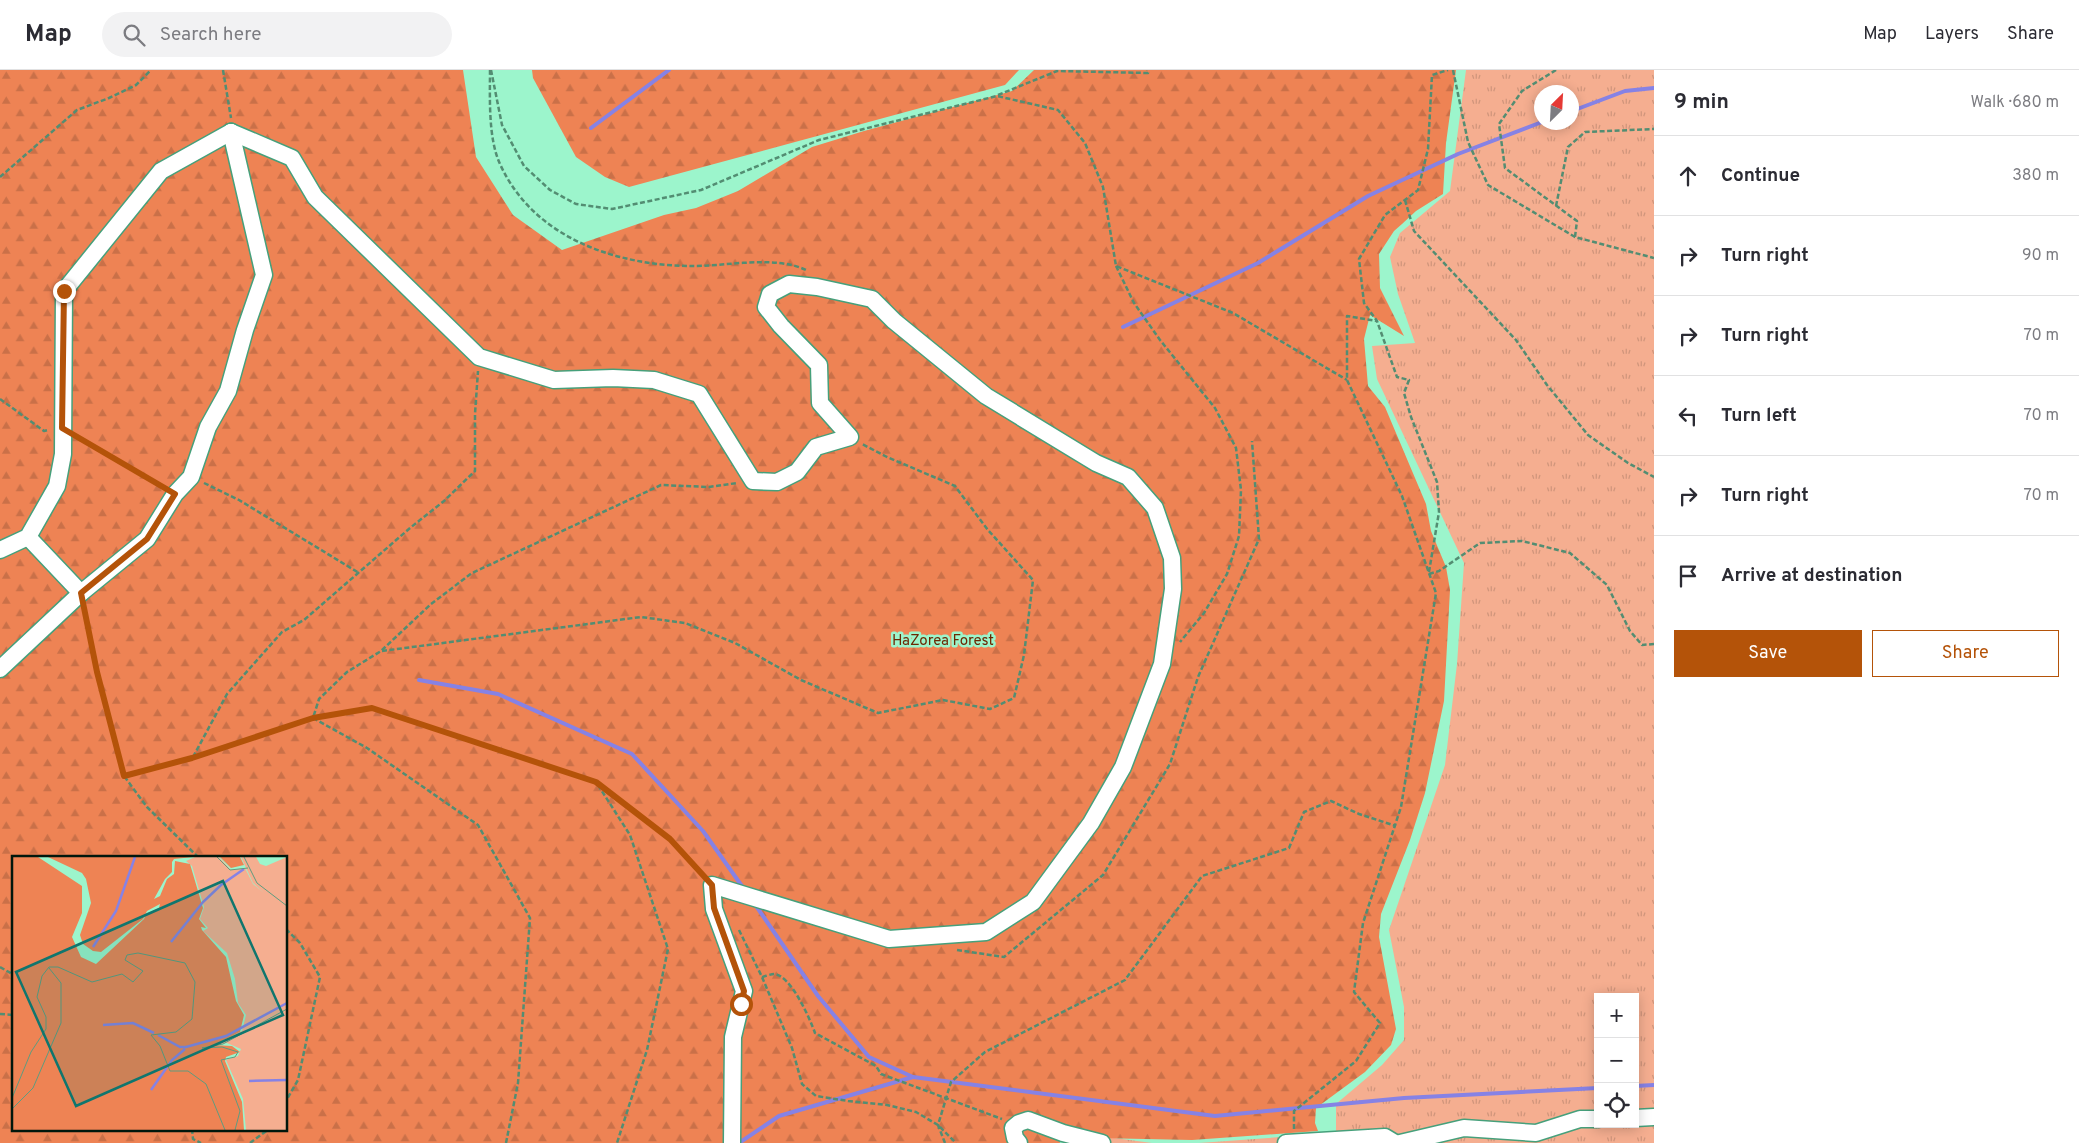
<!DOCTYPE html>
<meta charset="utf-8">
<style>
:root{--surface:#fff;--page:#f2f2f3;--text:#2b2b33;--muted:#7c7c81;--line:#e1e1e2;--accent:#b45309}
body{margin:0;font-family:Overpass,sans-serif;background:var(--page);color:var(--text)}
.controls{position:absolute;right:15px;bottom:15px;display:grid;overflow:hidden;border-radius:0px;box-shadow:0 2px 12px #0003}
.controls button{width:45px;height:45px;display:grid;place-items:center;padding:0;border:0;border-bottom:1px solid var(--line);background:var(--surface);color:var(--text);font:25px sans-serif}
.compass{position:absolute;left:1534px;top:15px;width:45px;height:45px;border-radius:50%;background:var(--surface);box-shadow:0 2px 12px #0003;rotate:24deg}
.stop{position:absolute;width:15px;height:15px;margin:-11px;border:4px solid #b45309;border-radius:50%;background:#fff}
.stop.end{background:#b45309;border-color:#fff;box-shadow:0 1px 5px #0008}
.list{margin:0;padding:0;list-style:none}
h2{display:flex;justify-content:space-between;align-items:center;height:65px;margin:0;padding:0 20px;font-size:21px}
h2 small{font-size:16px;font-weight:400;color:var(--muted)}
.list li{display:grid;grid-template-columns:32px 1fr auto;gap:15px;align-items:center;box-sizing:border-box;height:80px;padding:0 20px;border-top:1px solid var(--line)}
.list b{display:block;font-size:19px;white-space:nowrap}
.list em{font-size:16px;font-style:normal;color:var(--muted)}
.actions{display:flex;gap:10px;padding:15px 20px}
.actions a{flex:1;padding:11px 0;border:1px solid var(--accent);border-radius:0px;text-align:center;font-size:18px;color:var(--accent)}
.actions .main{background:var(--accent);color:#fff}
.icon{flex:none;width:28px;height:28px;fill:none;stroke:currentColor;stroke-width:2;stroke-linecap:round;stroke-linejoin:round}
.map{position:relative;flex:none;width:1654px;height:1073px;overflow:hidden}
header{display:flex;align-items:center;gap:30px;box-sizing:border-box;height:70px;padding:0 25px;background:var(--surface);border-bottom:1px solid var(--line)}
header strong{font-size:24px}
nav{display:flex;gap:28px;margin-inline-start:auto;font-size:18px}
.search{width:350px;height:45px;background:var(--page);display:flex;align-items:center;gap:12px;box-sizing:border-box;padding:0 18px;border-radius:28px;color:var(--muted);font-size:19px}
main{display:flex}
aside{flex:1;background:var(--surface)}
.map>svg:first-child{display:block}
</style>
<header>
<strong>Map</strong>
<div class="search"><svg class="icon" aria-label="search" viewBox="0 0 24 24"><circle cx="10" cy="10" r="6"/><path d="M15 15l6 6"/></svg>Search here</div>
<nav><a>Map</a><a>Layers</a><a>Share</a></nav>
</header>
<main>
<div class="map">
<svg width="1654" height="1073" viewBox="0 0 1654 1073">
<defs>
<pattern id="grass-tufts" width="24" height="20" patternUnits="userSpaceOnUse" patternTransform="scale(1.25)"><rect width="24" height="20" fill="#f5ae90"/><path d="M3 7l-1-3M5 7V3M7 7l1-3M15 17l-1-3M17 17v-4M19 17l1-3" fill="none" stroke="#d0957b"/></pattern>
<pattern id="forest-firs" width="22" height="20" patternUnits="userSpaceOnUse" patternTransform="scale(1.25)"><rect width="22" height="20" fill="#ee8354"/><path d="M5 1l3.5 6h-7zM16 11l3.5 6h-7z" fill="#ca7048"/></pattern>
</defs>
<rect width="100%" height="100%" fill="#9cf5cc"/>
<g fill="url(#grass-tufts)" fill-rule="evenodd">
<path d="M1466,0h188v1073h-455l137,-10v-29l46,-39 22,-25v-33l-15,-77 56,-165 12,-101 7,-101 -87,-184 -5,-33 43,-3 -17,-49 -8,-37 10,-24 50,-42zM1542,22h30v30h-30zM1598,927h37v127h-37z"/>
<path d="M1062,1061l90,12h-72z"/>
</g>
<g fill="url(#forest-firs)" fill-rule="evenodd">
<path d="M0,0h463l13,87 37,58 49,35 102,-35 32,-7 42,-17 74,-44 52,-16 148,-40 22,-21h422l-10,73 -3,51 -27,17 -14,13 -8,7 -15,23 1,34 24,48 -34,-21 -6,24 4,47 17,21 41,97 5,27 15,36 4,23 -6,111 -19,92 -15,47 -29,74 -2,23 17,92 -5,16 -26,27 -49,36 -1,15 3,8 -126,9 -95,-2 -25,-7 -16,-9 4,21h-1060zM14,787h272v272h-272z"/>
<path d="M532,0h487l-14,15 -376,102 -24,-10 -29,-20 -43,-79z"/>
</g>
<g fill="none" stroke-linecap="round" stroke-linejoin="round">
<g stroke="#8682e5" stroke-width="4">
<path d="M1572,41l53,-20 29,-3"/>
<path d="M591,58l78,-58"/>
<path d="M1123,257l135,-64 110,-67 90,-42 84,-32"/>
<path d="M419,610l79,14 134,60 71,77 41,58"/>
<path d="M754,833l64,93 51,61 44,20 302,39 189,-18 194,-10"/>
<path d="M1635,1016l19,-1"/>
<path d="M739,1073l40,-27 134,-39"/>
</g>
<defs>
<g id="minor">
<path d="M231,62l61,26 23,39 164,160 75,23 59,-2 41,2 45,14 54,87 24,1 20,-10 19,-25 34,-10 -30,-34 -1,-38 -38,-39 -15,-19 4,-13 19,-10 28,3 55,12 22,22 92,75 110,67 32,14 27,31 17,50 1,31 -11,75 -39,103 -32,56 -58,79 -47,30 -97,7 -177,-54 2,24 30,82 -11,46 -1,106"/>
<path d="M28,467l53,56"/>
<path d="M0,480l28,-13 29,-51 6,-32 1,-163 97,-120 70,-39"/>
<path d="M0,599l81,-76 66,-54 28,-45 16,-17 17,-50 20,-36 17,-61 19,-55 -33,-143"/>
<path d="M1635,1048l19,-1"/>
<path d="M1019,1073l-4,-5 -2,-10 6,-5 9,-3 35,13 39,10"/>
<path d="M1286,1073l99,-6 10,6"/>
<path d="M1400,1073l64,-15 72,5 44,-14h18"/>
</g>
</defs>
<use href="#minor" stroke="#46a07b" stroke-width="19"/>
<g stroke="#538d72" stroke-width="2.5" stroke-dasharray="5 2.5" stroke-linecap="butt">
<path d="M223,0l8,48"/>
<path d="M490,0c0,28 -2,68 10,94 33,73 114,101 189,102 35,1 87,-12 119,5"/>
<path d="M491,0l11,55 22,41 26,24 26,14 36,5 89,-19 118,-50 178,-44 61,14 27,33 18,44 13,79 117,47 114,67"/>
<path d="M1453,0l15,72 20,43 87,52 79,21"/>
<path d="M1556,0l-34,21 -23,33 6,44 72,53 -2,16"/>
<path d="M998,25l59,-24 91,2 -1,-3"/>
<path d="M0,107l77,-67 32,-12 27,-13 15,-15"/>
<path d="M1405,130l9,31 102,109 31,45 41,50 40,28 26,14"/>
<path d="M1556,136l12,-59 17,-15 69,-3"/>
<path d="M1116,196l18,37 26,37 55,68 21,40 5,42 -2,46 -12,38 -23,39 -24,29"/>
<path d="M0,329l44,32 4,-1"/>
<path d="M76,367l86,50"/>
<path d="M204,413l35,17 120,73"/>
<path d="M1429,502l10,-60 -2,-30 -26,-65 -7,-24 5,-13 -12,-3 -20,-56 -13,-18 -5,-44 26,-44 33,-25 10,-41 4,-74 16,-5"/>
<path d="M1429,504l10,-3 41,-28 42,-2 48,12 37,32 23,46 12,14 12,-1"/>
<path d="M84,539l13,63 27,104 23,31 51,50"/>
<path d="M382,581l259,-34 44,6 50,20 66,37 77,33 65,-13 47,9 24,-11 10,-43 9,-75 -45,-50 -33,-44 -68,-29 -25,-13"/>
<path d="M193,687l34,-63 55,-62 22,-12 106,-92 34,-27 31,-30v-57l3,-43"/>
<path d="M124,706l68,-18 121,-40 59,-9 224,73 74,57 33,36"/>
<path d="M598,715l32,50 38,114 -21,101 -30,93"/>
<path d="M286,859l14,14 20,34 -22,103 -12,21"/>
<path d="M739,860l23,47 30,71 10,36 14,12 32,5 39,4 29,7 22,13 18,18"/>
<path d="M957,880l47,7 99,-82 67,-111 28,-87 61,-138 -7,-98"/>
<path d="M0,897l14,8"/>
<path d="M762,907c4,-1 9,-3 12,-3 17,1 36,45 41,59l61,33 5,8 121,45"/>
<path d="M0,944l14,1"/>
<path d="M192,1059l1,10 8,4"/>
<path d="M1294,1059v-18l62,-50 24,-38 -26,-31 9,-69 38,-116 35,-214 -34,-97 -55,-116v-64l30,5"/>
<path d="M250,1073l19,-14"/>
<path d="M506,1073l12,-60 12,-165 -52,-93 -111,-77 -54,-30 6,-19 28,-27 34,-21 50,-47 41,-31 189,-88 48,2 28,-4"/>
<path d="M945,1073l-7,-18 13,-43 34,-30 140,-72 77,-104 87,-28 15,-36 27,-11 28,13 37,12"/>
</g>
<use href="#minor" stroke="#fff" stroke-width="16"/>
</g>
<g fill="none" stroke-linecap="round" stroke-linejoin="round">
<path stroke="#b45309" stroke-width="6" d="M64,221l-2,137 113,66 -28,45 -66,54 16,79 27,104 68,-18 121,-40 59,-10 224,74 74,57 42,46 2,23 30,83 -3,13"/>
</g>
<g text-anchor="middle" stroke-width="5" stroke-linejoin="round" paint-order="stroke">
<g font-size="15" fill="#6b2804" stroke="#9cf5cc">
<text x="943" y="575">HaZorea Forest</text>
</g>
</g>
<g transform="translate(12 786)">
<rect width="275" height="275" fill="#9cf5cc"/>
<path d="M183,1h24l12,13 14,-2 8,16 11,9 -11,-10 -12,-26h15l4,7 6,2 21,-9v273h-41l-3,-31 -17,-39 12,-4 3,-7 -14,-6 -19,3 34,-15 4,-16 -8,-12 -3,-24 -8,-26 -24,-22 5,-3 -8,-9 4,-12 -12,-41 -6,-5z" fill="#f5ae90"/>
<path d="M0,1h26l44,29v27l-10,24 9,20 15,7 48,-45 2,-5 13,-6 1,-4 -13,7 -4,8 -42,33 -8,-1 -10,-7 -3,-9 11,-32 -5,-24 -4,-6 -34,-16h145l-19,2 -2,3v10l-7,7 -11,20 6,-3 7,-17 7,-5 1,-13 15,3 13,44 -4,11 7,9 -5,-1 1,3 24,27 10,44 8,14 -4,17 -27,13 19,1 8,6 -14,5 -1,4 17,41 2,28h-232zM208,1h20l4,8 -13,3z" fill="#ee8354"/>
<path fill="none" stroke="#8682e5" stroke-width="2.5" d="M159,86l32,-40 18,-17 23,-16M81,91l23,-36 19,-54M91,169l30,-2 21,10M146,179l22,12h6l40,-11 61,-33M237,225l38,-1M139,234l21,-30 13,-11"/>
<path fill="none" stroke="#5e9c7f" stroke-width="1" d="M205,1l13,13 18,-2M232,1l13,26 30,23M37,111h9l34,15 30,-8 11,8 10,-11 -18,-11 2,-5 11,-2 47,10 10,19 -3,37 -16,13 -25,3 9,11 10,25h18l18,13 19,46M0,242l19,-46 15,-23v-12l-9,-20 5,-21 7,-9M0,253l21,-21 28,-65v-40l-12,-15M223,274l5,-19 -19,-51 14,-3 3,-5 -16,-5 -20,1 21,-4 64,-35"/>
<path fill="#0f766e" fill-opacity="0.15" stroke="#0f766e" stroke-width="2.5" d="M211,25l60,134 -207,91 -60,-134z"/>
<rect width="275" height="275" fill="none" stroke="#00170c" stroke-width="2.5"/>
</g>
</svg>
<div class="controls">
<button>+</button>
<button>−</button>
<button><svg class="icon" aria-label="locate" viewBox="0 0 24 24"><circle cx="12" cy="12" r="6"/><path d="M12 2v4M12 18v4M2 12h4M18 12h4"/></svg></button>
</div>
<svg class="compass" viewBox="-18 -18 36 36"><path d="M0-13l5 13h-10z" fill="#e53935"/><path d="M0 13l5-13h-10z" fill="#7c7c81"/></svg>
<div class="stop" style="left:741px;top:934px"></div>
<div class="stop end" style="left:64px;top:221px"></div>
</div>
<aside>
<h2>9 min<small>Walk · 680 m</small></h2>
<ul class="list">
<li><svg class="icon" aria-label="ahead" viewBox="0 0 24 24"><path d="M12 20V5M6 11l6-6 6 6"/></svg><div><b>Continue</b></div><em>380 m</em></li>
<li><svg class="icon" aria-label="right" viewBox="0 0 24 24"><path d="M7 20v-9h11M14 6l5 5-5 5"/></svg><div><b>Turn right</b></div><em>90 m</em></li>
<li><svg class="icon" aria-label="right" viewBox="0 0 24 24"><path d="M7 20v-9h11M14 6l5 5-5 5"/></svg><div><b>Turn right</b></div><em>70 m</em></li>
<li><svg class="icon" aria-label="left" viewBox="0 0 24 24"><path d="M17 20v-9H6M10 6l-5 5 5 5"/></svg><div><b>Turn left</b></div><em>70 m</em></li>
<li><svg class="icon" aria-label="right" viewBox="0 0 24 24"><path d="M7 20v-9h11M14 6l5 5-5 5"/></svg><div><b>Turn right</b></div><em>70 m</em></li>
<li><svg class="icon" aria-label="arrive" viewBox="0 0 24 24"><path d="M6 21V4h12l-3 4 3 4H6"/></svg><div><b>Arrive at destination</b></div></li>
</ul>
<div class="actions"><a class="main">Save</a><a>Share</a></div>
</aside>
</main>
